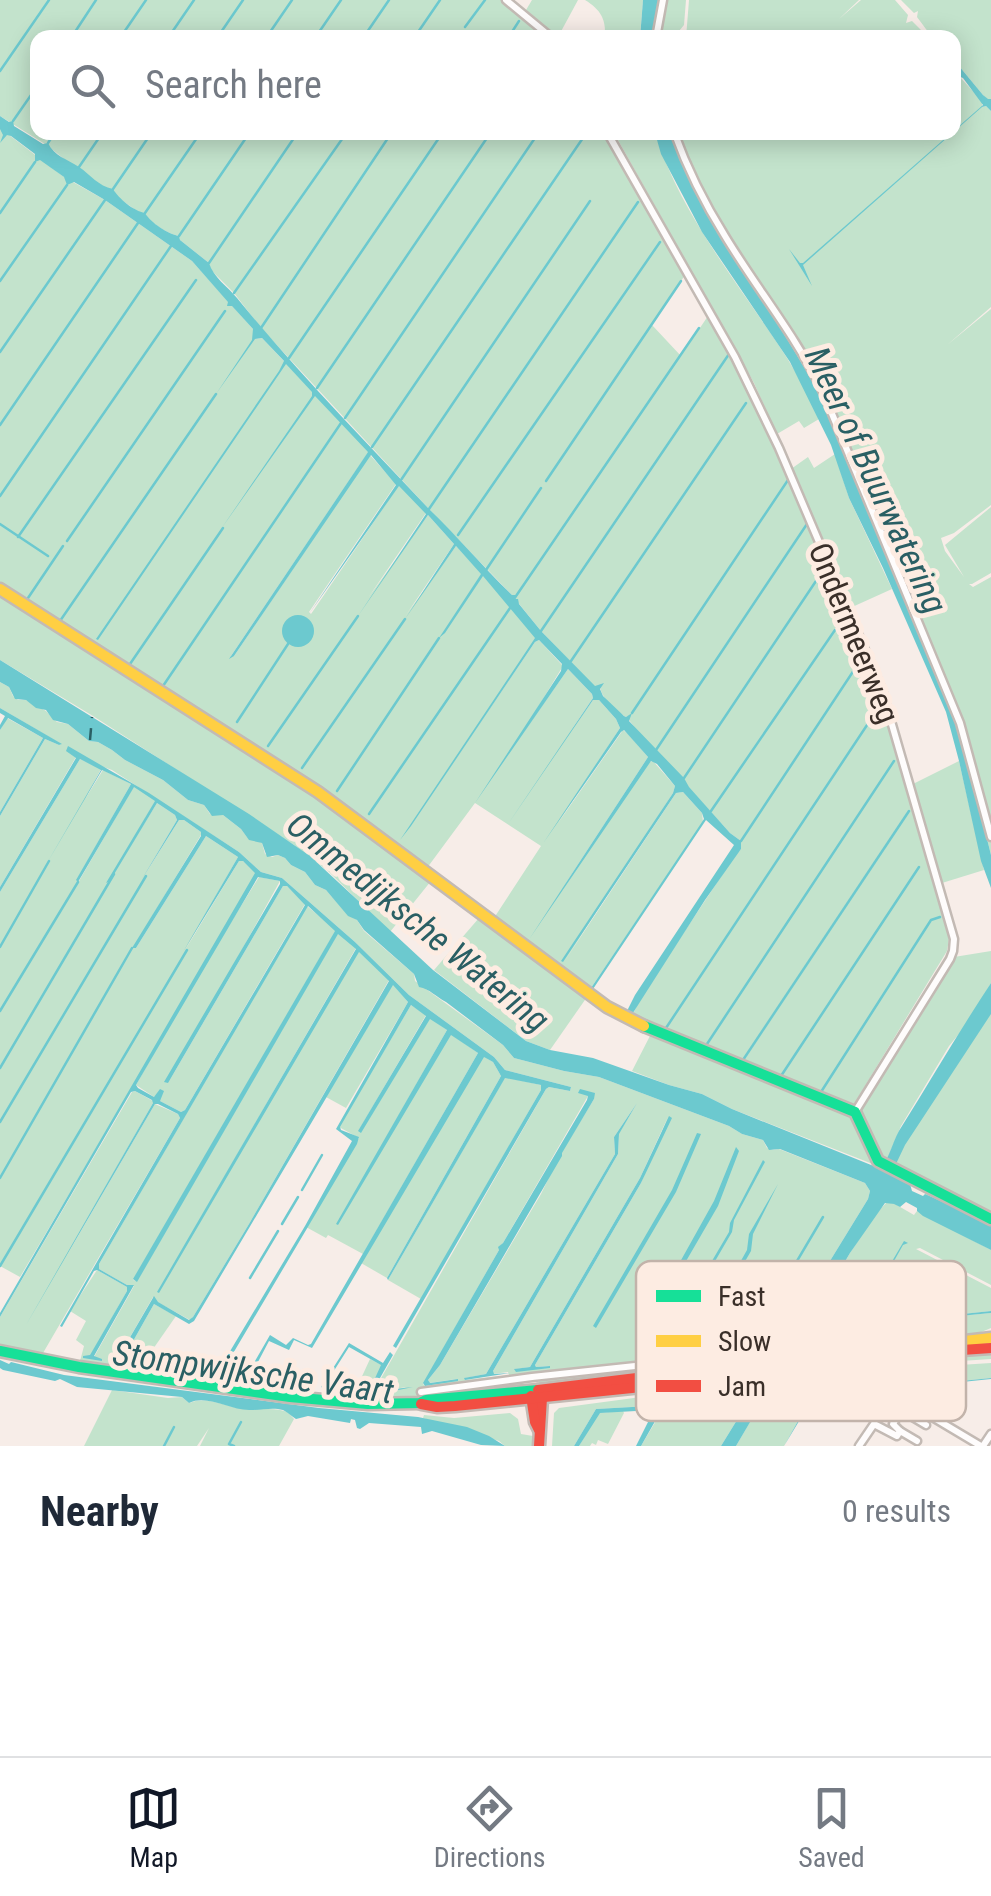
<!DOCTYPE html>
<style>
:root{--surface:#fff;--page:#f6f6f7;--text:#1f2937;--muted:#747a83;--line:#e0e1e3;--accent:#111827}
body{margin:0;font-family:"Roboto Condensed",sans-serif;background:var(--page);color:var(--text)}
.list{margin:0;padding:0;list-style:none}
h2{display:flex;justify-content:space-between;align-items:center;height:130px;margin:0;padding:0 40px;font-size:42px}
h2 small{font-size:32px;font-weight:400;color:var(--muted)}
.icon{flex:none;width:55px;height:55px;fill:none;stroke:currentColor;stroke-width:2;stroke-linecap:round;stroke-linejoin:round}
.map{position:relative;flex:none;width:991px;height:1446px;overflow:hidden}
.search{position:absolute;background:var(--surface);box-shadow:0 5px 25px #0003;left:30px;right:30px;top:30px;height:110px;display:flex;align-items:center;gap:25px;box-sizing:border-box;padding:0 35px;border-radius:20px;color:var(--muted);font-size:38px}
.sheet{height:310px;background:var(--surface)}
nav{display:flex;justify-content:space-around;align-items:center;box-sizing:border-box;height:140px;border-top:2px solid var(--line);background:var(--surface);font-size:28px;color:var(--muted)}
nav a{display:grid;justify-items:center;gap:5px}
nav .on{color:var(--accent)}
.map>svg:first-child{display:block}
</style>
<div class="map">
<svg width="991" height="1446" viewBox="0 0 991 1446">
<rect width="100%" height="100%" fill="#f7ede8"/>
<g fill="#c3e3cc" fill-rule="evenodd">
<path d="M0,0h501l47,37 -510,1v94l567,1 32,56 -2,1 4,8 2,-1 44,78 -33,50 29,31 27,-40 43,79 94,219 36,90 61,206 7,29 -2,12 -93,153 -6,1 -219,-88 4,-3 8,-17 95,-143 5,-5v-8l-11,-8 -90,-99 -11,-14 -1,-4 -2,1c-10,-7 -26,-19 -26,-32l-5,2 -54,-56 -29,-36 -83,-86 -168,-181 -27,-35 -24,-24 -1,-6 -29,-23 -1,-4c-11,-2 -28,-13 -34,-22l-5,-1 -54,-38 -7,-8h-5l-26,-21 -48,-30z"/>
<path d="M532,0h46l-20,37 -32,-27z"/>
<path d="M585,0h58l-3,37h-35c1,-18 -4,-27 -20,-37z"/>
<path d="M659,0h27l-2,25 -5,6 1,6 -26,1z"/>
<path d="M689,0h170l-20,19 22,-19h34l13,15 -2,8 6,-2 16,16h-110l1,-2 -3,3h-130z"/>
<path d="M901,0h90v99l-3,1 -5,-5 -29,-35v-22c-26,-1 -23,-3 -37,-21l1,-6 -4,2z"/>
<path d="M958,75l24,26v6l4,-1 5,5v196l-44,38 44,-36v196l-37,28 -13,5 4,13 19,26 -19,-32 46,-38v66l-19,11h-3l4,3 18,-10v278l-29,-117 -143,-344c-47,-89 -114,-166 -149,-261h283l1,-53z"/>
<path d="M0,128l64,49 41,23 87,61 61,68 2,10 7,-1 107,113 -138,205h3l136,-201 26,29 -87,128 2,2 88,-129 27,28 -58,85 60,-83 26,29 -48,71 50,-69 26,28 -40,61 41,-60 52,61v4l-108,161 108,-159 4,-2 24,26 -45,74 50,-71 24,25 1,4 -23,34 23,-32h6l17,19 4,9 -62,95 65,-93 5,4 20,23 -84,129 85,-124 4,-1 22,25 -2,7 -109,169 112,-169 7,-1 19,21 1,9 -112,166 -55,-37 -42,-33 47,-72 -66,-43 -48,65 -73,-55 -56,-39 -298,-190z"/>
<path d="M614,133h41c26,83 85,152 132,225 12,19 22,40 32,61l-15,9 -5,-7 -22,13 -23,-51z"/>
<path d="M835,454l14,44 43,91 -42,19 -59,-139 17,-12 6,11z"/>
<path d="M0,593l306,197 125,91 -41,51 -62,-61 -34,-26 -201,-129 -93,-56z"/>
<path d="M0,682l9,5 4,9 5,4h8l20,11 11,11 11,2 21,17 9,1 14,8 13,10 38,20 25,20 16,5 6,9 13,1 18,14 6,8 15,6 3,11 7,3 6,-2 7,3 6,7 14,7 10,13 11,5 22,25 9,5 7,11 50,43 1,7 88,64 11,13 50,13 35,6 130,49 13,8 21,6 4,8 6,2 6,-1 86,34 5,8 -2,8 -89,145 -8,18 -231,24 -2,-7 217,-28 -1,-5 -6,6 -228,28 6,6 -4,2 -126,12 -44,-2 18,-39 12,6 -11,22 8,7 27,-7 -27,5 -3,-5 170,-298 3,-2 21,4 1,-4 -66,-17 -11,-13 -85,-62 -54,-53 -73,-64 -21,-6 -22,-20 -127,-82 -36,-13 -76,130v-71l45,-77 14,6 2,-1 -61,-36zM588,1096l6,3 -33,54 -20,41 -101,171 -12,15 1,3 28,-4 -32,7 -2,-2 76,-134v-3l4,-4zM637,1103l-18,30 -1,21 -125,217v3l15,-2 1,3 -44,5v-2l21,-4 129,-220 -1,-17zM668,1117l-27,66 -106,182 1,2 13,-1 1,2 -35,1 15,-2 110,-189z"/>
<path d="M7,718l36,20 -43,74v-82z"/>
<path d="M80,759l21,10 -16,30 18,-29 28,14 -54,95 2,2 55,-95 22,14 -48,82 49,-79 18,12 2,5 -33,56 35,-56h5l17,12v3l-68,113h3l70,-112 32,21 -53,93 54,-89h4l13,12 -49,88 52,-84 21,4 -112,202 115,-197h4l18,18 -120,206 -4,2 -21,-11 -1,-2 4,-7 -9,5 -18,-12 53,-94 -169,286 -20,-11v-374z"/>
<path d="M959,761l25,109 -42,13 -29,-99z"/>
<path d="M307,906l29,24 -203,350 4,1 201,-348 18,15 -198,344 201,-341 30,29 -140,244 -56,93 -3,3 -33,-18 -4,-5 -35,61 -7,2 102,16 2,3 11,2v2l-147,-18 5,-19 -8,-6 10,-19 -16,-10 27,-41 30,17v4l-37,65 -7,1h11l40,-71 -7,-1 -28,-16v-5z"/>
<path d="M479,918l108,79 -37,53 -24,-9 -92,-71z"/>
<path d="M991,951v32l-24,41 -18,22 -48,80 -15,36 -7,-4 -19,-45 94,-156z"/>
<path d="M393,984l15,18 -62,106 -20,-11z"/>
<path d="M411,1005l15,10 -67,115 2,2 69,-114 17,12 -110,194 114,-190 27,19 -115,201 -35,-19 -2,3 -20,-11 53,-89 -20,-11z"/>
<path d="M991,1013v211l-61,-27 -5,-3 2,-4 -16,-8 -1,2 -23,-13 3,-6h5l9,-20z"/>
<path d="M652,1032l197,79 20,41 14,16 -151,-59 -30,-15 -33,-9 -37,-14z"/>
<path d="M483,1056l10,6 8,14 -114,202 -26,-15z"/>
<path d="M505,1077l36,8v5l-120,209 -33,-19z"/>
<path d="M135,1091l18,10v2l-89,157 91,-156 23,10 2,4 -137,235 -5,4 -35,-9v-4l-3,1v-28l132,-225z"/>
<path d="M887,1202l8,2 19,11 3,-4 74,39v35l-71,-37 -4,1 75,39v23l-111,12 111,-10v15l-12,5 -38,2 -1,4 -11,2 -69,12 -73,7 63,-107 25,-38z"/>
<path d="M154,1304l22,12 -32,46 -20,-1 -1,-2z"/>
<path d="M991,1354v5l-198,13 22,-5 117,-12z"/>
<path d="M991,1363v15l-179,18 -28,50h-48l39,-67 73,-7z"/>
<path d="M761,1381l-40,65h-80l22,-37 40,-3 1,-3 -108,6 -22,37h-22l2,-33 5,-5z"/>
<path d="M112,1390l56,8 14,-1 7,6c19,-8 38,5 58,6 11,1 22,-1 33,1 9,2 8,2 14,9l-15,27h-79l9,-18 -12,18h-113z"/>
<path d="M623,1411l1,2 -16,31 -10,-4 -2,5 -4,-2 -2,3h-11l19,-33z"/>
<path d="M510,1413l8,6 3,15 12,2 1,10h-29l-6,-5 -76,-23 1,-3 30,3z"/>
</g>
<g fill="#6cc9cf" fill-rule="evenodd">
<path d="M643,0h16l-5,37 -14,1z"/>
<path d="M954,60l29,35 5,4h3v12l-5,-5 -4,1 -179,158 9,21 -23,-37 11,14h3l180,-158 -20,-27 -5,-2 -4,4 3,-6z"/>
<path d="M0,116l9,6 4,-1 1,5 29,18 5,-1c6,13 19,16 31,24 12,8 19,19 34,22 6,10 21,22 32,24 6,10 23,21 34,23l1,4 29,23c4,14 19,24 28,35 60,74 127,142 192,211 29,28 54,58 83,86h3v4h3l1,5 22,27 54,55 9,-3 -4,6 3,7 21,20 2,1 6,-4 -3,8 55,57 5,9 41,46 11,8v8l-36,51 -74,116 -6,-1 10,-20 99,-150 -28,-25 -115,172 -3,-4h3l113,-169 -2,-6 -19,-21 -7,1 -113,169 -2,-1 112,-168 2,-7 -18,-22 -6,-3 -121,177 118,-181 -24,-27 -3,2 -77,110 76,-114 -4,-9 -17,-19h-6l-85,124 85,-126 -1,-4 -24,-25 -93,134 86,-132 1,-7 -23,-24 -4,2 -124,184 -11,14 135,-202 -52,-62 -38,57 -6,5 42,-64 -25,-28 -51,73 49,-75 -26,-29 -70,101 68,-102 -27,-28 -90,128 87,-129 -25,-30 -137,201 -5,3 139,-207 -53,-56 -94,133 91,-133v-4l-26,-28 -188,276 -2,-1 183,-268 5,-10 -22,-23 -7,1 -39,55 36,-54 1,-11 -21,-23h-5l1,-4 -36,-41 -87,-61 -31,-18 -7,3 -3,-8 -24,-17 -5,2v-8l-24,-18 -4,-1 -7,8 3,-8 -3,-6z"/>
<path d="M655,133h15c35,95 102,172 149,261l143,344 29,117v33l-10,-27 -22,-100 -13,-49 -63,-144 -34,-70 -18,-53 -41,-83 -88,-130 -41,-78z"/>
<circle cx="298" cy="631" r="16"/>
<path d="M0,660l249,154 61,42 123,114 93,71 24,9 43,8 76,27 33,9 30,15 149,60c9,-12 12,-30 21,-43 30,-48 58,-96 89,-143v31l-86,131 -10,21 -5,-1 -3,6 23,13 2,7 11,5 2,-2 66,30v26l-68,-34 -6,-5v-3l-11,-6 -6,5 -6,-3 -9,-1 -35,50 -114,193h-15l40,-65 18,-37 89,-145 2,-8 -5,-8 -85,-34 -11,1 -6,-10 -21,-6 -13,-8 -130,-49 -35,-6 -50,-13 -11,-13 -57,-43c-10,-5 -16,-13 -27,-15l-5,-13 -50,-44 -7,-10 -9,-4 -22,-26 -11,-5 -10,-13 -14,-7 -6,-7 -7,-3 -11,2 -5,-14 -13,-3 -8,-11 -18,-14 -11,1 -8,-11 -16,-5 -25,-20 -38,-20 -13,-10 -14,-8 -9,-1 -21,-17 -15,-4 -7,-10 -10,-2 -10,-8 -11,-1 -6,-12 -9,-5z"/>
<path d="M0,708l62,36 -3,1 -14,-6 -45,77v-4l43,-74 -35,-20 -8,12v-5l5,-9 -5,-3z"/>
<path d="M68,746l81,47 90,59 22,20 21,6 73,64 54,53 85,62 11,13 66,17 -1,4 -21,-4 -3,2 -150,259 -3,-2 148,-256v-5l-36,-7 -117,202 -1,-2 114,-202 -8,-14 -9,-5 -172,291 -18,-8 -5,10 -20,-9 -21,40h-13v-1h9l26,-45 16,10 7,-7 15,7 3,-1 167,-291 -27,-18 -113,190 -2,-1 111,-194 -17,-11 -69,114 -3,-2 68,-115 -15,-11 -71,122 1,3 18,7 -2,7 -135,228 4,9 -23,-7 1,-2 13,1 88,-147 47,-85 -16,-12 72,-127 -15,-17 -199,336 -5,3 -35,-20 -31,55 18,4 5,-6 2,3v6l-37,-5 7,-3 36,-62 4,6 31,18 4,-3 56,-93 140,-243 -30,-29 -200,341 -2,-1 199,-343 -18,-15 -201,348 -4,-3 202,-348 -27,-25 -209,358v5l28,16h7l-40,71 8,3v2l-19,-3v-2l7,-1 37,-64v-4l-30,-17 -3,1 -32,56 -2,-1 120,-208 -2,-4 -20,-10h-3l-129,221 127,-222 -1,-3 -17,-9 -4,1 -131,225v-4l255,-440 -12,-12h-4l-56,91 55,-95 -32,-21 -70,112h-4l69,-112v-4l-17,-12h-5l-37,59 35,-59 -2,-5 -18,-12 -47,78 -4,2 49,-82 -21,-14 -56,95 -2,-2 55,-96 -29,-14 -55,93 54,-93 -21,-11 -80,133v-5l76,-129 -10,-7zM258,877l22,4v3l-116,198 4,1 115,-197h4l18,19 -120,205 -4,2 -21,-11 4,-10 -4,-2 -6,8 -16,-9 -2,-3z"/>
<path d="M580,1089l15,4 -1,6 -32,54v3l-122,209 -12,15 2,3 28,-4v2l-33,5 -2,-3 76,-133 -1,-3 5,-4 84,-143 1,-4 -10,-3z"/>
<path d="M637,1103l-18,31 -1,20 -125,217 1,3 16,-1 -45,7 -1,-2 22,-4 129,-220 -1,-17z"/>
<path d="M669,1116l3,2 -31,65 -106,182 1,2 14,-1v2l-34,4 -2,-3 16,-2 110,-189z"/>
<path d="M697,1133l4,1 -25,58 -80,136 -3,-2 79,-136z"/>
<path d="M736,1147l3,4 -21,55 -69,119 -3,-2 68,-122z"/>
<path d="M763,1160l2,2 -31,58 -2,12 -71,122 2,3 28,-4 15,1 -60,7 -1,-4 11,-1 73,-124 1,-9z"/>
<path d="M778,1184l-25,50 -2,17 -53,92 -2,-2 51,-91 2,-16z"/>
<path d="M904,1241l4,2 -5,2 -45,80 133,-14v2l-137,13z"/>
<path d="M349,1343l34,20 7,-11 3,3 -17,30 1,6 36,-4 -34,7 -7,-2 -1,-5 10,-22 -32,-18 -26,41 -2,-1z"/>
<path d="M0,1360l9,4 2,-2 53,13 255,33 99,9 49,10 22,9 16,10 -24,-1 -49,-14 -10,3 -1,-7 -52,-4 -9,6 -3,-1 -2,-8 -4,-1 -1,4 -42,-7 -12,3c-2,-1 -10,-8 -13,-9 -10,-3 -21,0 -32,0 -21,1 -43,-16 -62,-7l-7,-6 -105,-10 -17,-8 -5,2 -52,-11 -3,-2z"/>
<path d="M991,1378v1l-175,18 -3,1 -29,48 28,-50z"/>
<path d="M704,1403l-1,3 -41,3 -21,37h-5l18,-36 -54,3 -21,33h-5l22,-37z"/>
</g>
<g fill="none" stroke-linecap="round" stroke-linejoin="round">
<g stroke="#6cc9cf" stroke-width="2.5">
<path d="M465,27l20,-27"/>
<path d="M71,38l25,-38"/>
<path d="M120,38l26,-38"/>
<path d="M168,38l26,-38"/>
<path d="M217,38l26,-38"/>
<path d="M266,38l26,-38"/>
<path d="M315,38l26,-38"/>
<path d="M363,38l26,-38"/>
<path d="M414,38l26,-38"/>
<path d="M508,38l11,-17"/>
<path d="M0,71l49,-71"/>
<path d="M13,121l25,-36"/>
<path d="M48,143l7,-11"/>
<path d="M79,167l24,-35"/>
<path d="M113,189l39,-57"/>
<path d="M0,213l35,-51"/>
<path d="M145,213l56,-81"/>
<path d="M179,236l71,-104"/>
<path d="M209,263l89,-131"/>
<path d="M0,281l67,-96"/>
<path d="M234,293l113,-161"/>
<path d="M261,328l131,-196"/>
<path d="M0,352l105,-152"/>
<path d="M289,358l154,-226"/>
<path d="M317,388l174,-256"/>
<path d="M345,418l194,-286"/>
<path d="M0,425l138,-202"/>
<path d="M372,447l215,-315"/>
<path d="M401,480l189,-279"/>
<path d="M546,481l135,-200"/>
<path d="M0,496l171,-250"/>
<path d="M429,509l209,-307"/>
<path d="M0,524l48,32"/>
<path d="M458,535l202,-293"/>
<path d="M18,537l178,-257"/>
<path d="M67,541l158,-230"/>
<path d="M486,570l55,-82"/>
<path d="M28,598l35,-52"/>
<path d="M514,599l185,-271"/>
<path d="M35,605l36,23"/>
<path d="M60,621l156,-227"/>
<path d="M541,631l188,-277"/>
<path d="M79,633l222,143"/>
<path d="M571,661l175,-258"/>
<path d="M130,664l93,-136"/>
<path d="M138,683l168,107 63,46"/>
<path d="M163,686l178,-263"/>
<path d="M632,713l156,-233"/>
<path d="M237,722l51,-78"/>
<path d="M268,746l90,-130"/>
<path d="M656,750l151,-226"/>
<path d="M302,768l103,-149"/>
<path d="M684,778l134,-200"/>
<path d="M337,791l102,-153"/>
<path d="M340,803l14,10"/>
<path d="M711,811l124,-181"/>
<path d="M369,814l141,-206"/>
<path d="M359,816l38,29"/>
<path d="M741,841l119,-180"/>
<path d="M0,947l49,-86"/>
<path d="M0,1011l78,-129"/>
<path d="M666,1028l215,-324"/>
<path d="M707,1044l187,-283"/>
<path d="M743,1060l166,-249"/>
<path d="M0,1068l114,-194"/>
<path d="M781,1076l138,-209"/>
<path d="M821,1092l110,-172 9,-3"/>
<path d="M0,1122l146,-246"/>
<path d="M0,1178l132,-230"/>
<path d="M302,1190l20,-35"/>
<path d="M282,1224l16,-27"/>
<path d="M0,1266l187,-316"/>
<path d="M250,1278l28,-47"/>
<path d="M755,1327l16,-22 52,-88"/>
<path d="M164,1446l10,-19"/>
<path d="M234,1446l-5,-2 12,-22"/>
</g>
<path stroke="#2a5f64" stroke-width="2.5" stroke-dasharray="12 10" stroke-linecap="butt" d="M90,740l2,-23"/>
<defs>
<g id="street">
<path d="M506,0l46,38"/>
<path d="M656,38l7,-38"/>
<path d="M607,132l128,225 44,91 103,242 72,249 -1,12 -3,8 -95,153"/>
<path d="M674,132c13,36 31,72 51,104 32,53 71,100 98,156l137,331 31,114"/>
<path d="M421,1392l111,-15 234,-25"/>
<path d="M929,1415l52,31"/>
<path d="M900,1431l-7,-7 8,-14 25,15"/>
<path d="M859,1446l15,-22 23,12 3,-5 17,10"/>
<path d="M983,1446l8,-12"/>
</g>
<g id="fast">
<path d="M644,1026l211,86 23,49 113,58"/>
<path d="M0,1351l79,16 211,30 78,7 52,-1 6,-3 112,-10"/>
</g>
<g id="slow">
<path d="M0,589l318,203 289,215 37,19"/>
<path d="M887,1350l104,-12"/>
</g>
<g id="jam">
<path d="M538,1390l107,-13 40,1"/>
<path d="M539,1394l3,4 -3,48"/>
<path d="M531,1396l4,26 4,8"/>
<path d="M421,1404l16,3 18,-1 216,-22c30,-13 66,-13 98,-17 74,-8 148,-14 222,-19"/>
</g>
</defs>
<use href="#street" stroke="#c3bab4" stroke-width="11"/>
<use href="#fast" stroke="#c3bab4" stroke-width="15"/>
<use href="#slow" stroke="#c3bab4" stroke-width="15"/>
<use href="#jam" stroke="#c3bab4" stroke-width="15"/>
<use href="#street" stroke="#fefcfc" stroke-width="6"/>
<use href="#fast" stroke="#16e098" stroke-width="10"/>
<use href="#slow" stroke="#ffcf43" stroke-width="10"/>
<use href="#jam" stroke="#f24e42" stroke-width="10"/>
</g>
<g text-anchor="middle" stroke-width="10" stroke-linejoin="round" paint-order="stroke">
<g font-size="32" fill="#3a2f29" stroke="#fdece2">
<text transform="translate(854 633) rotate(68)" y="11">Ondermeerweg</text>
</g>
<g font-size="35" font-style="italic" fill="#2a5f64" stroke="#fdece2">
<text transform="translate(876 480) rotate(65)" y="12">Meer of Buurwatering</text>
<text transform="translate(418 922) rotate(39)" y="12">Ommedijksche Watering</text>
<text transform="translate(253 1372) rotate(8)" y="12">Stompwijksche Vaart</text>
</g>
</g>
<rect x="636" y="1261" width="330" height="160" rx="15" fill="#fdece2" stroke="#c2b3aa" stroke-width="2.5"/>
<rect x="656" y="1290" width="45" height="12" fill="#16e098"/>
<rect x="656" y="1335" width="45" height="12" fill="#ffcf43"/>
<rect x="656" y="1380" width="45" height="12" fill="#f24e42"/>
<g font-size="28" fill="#3a2f29">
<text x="718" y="1306">Fast</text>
<text x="718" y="1351">Slow</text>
<text x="718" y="1396">Jam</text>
</g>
</svg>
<div class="search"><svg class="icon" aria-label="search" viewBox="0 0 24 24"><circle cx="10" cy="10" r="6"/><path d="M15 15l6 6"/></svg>Search here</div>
</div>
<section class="sheet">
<h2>Nearby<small>0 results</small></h2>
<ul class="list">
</ul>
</section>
<nav>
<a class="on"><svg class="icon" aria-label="map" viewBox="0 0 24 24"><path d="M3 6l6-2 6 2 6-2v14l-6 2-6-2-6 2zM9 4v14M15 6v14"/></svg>Map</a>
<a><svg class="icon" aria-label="directions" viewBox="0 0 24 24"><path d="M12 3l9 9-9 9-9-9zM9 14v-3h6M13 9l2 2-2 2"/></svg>Directions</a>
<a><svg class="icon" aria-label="saved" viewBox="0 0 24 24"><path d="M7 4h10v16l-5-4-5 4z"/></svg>Saved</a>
</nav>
